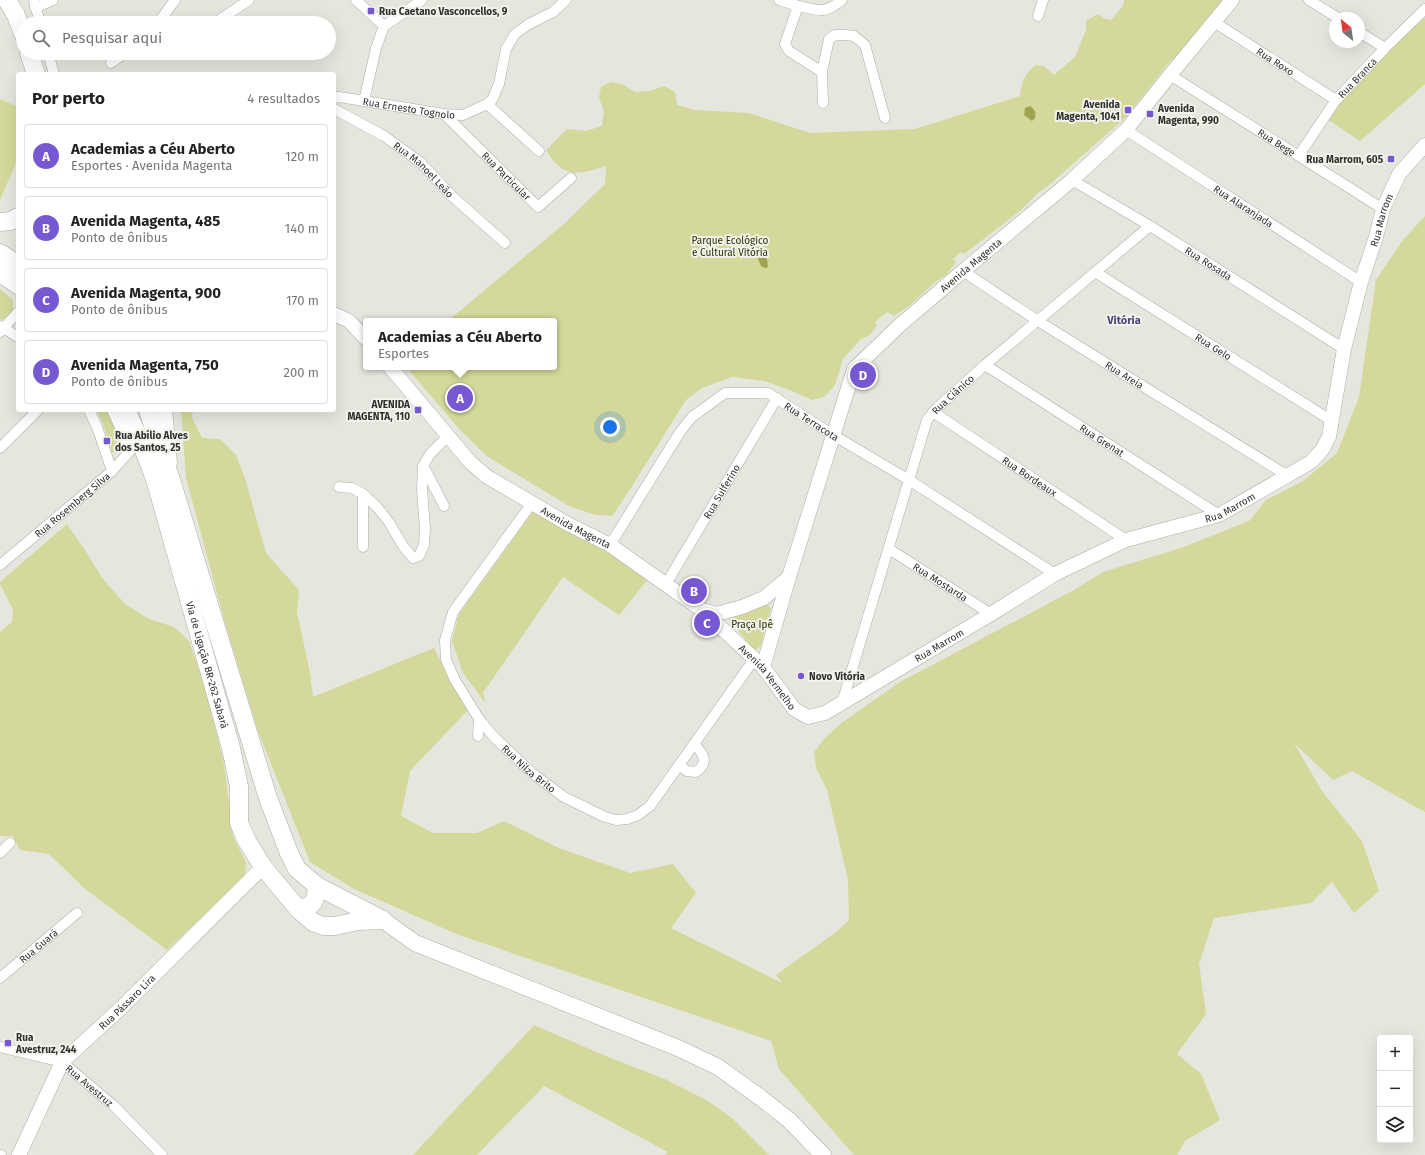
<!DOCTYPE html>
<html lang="pt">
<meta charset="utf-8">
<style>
:root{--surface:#fff;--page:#f2f2f2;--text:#222;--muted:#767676;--line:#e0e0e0;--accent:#7858d2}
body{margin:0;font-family:"Fira Sans",sans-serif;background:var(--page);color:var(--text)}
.controls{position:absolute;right:12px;bottom:12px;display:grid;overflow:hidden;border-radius:4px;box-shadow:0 4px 16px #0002}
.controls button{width:36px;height:36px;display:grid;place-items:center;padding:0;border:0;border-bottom:1px solid var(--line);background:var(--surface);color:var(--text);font:20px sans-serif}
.compass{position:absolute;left:1329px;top:12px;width:36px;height:36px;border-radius:50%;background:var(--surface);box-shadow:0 4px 16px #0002;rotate:331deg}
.you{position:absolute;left:610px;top:427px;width:14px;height:14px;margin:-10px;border:3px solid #fff;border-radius:50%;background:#1a73e8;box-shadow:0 0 0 6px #1a73e833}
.badge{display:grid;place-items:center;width:26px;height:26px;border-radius:50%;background:var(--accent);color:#fff;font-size:13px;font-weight:700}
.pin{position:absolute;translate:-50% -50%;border:2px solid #fff;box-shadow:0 1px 4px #0006}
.popup{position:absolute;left:363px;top:318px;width:194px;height:52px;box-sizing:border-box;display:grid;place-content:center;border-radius:4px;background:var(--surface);filter:drop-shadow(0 1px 3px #0005);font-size:13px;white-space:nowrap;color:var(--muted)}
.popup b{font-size:15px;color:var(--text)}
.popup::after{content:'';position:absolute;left:50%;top:100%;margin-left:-8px;border:8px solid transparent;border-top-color:var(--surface)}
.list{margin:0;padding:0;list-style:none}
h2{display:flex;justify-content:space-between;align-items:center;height:52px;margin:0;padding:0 16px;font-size:17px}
h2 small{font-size:13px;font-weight:400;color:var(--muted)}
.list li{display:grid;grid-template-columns:26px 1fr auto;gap:12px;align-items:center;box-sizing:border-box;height:64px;margin:0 8px 8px;padding:0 8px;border:1px solid var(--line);border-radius:4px}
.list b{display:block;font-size:15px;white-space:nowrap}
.list p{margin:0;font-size:13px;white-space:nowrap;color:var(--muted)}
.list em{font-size:13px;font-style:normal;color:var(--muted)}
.icon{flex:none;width:22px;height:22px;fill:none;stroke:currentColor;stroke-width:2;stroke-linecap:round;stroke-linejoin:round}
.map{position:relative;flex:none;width:1425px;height:1155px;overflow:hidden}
.search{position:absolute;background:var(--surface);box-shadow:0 4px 16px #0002;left:16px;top:16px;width:320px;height:44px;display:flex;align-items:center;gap:10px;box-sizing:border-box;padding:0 14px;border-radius:22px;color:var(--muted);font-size:15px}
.panel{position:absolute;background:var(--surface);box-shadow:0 4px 16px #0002;left:16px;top:72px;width:320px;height:340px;border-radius:4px}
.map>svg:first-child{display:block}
</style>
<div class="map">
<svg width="1425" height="1155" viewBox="0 0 1425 1155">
<rect width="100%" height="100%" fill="#e5e6de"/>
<g fill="#d4d99b">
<path d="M1124,0h101l-26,40 -28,20 -45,57 -77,68 -10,7 -19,19 -56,43 -3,-2 -8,7 3,3 -9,12 -12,8 -26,24 -15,10 -7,-4 -12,10 2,4 -9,10 -7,3 -18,20 -8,26 -11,12 -12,3 -20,-9 -27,-10 -33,-4 -30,11 -16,12 -59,94 -15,22 -17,-1 -26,-9 -81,-49 -27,-26 -55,-64h148v-46h-106l118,-99 39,-38 1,-18c-29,9 -43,13 -60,-16l21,-21 19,2 16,-5 2,-14 -5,-15 2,-10 10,-5 13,3 11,7 15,-1 14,-5 11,6 2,13 18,5 54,3 61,20 105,-4 105,-33c1,-14 5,-23 16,-31l9,2 9,8 21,-18 11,-27v-9l12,-7 7,5 6,1 12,-14z"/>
<path d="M1425,18v66l-65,57 -31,-21 6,-12 66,-70z"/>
<path d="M0,99l18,8v51l-18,42z"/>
<path d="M1425,216v596l-73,-41 -19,9 -39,-37 28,48 40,50 17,50 -25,22 -22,-31 -21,21 -97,15 -15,46 7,50 -29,40 24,20 19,46 -35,21 -8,14h-323l-75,-86 -8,-28 -312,-106 -105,-46 -44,-27 -52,-131 -31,-101 -41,-152 -5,-68h12l-1,8 10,20 18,1 16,16 9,23 21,75 33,37 -2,22 13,61 3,24 121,-49 33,63 -57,60 -9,45 32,17h44l27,-12 55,27 71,25 43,-9 23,29 -25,35 111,55 -6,-8 60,-43 13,-12 -1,-40 -21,-90 -11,-22 -2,-16 10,-13 16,-15 60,-42 172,-91 31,-19 78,-24 68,-27 17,-21 37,-19 34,-28 22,-56 17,-117 27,-40z"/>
<path d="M0,289l13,11v13l-11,7 -2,-1z"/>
<path d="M96,410h12l17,38 -13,5 -9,-30z"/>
<path d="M536,507l71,42 42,29 -30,37 -56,-38 -80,116 3,11 -23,-31 -11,-32 7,-27z"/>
<path d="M67,524l18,26 17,28 23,26 22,14 27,9 15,14 19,54 16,69 9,72 13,27 -1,13 -78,74 -83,-62 -35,-34 -29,-4 -7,-14h-13v-204l12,-10 1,-12 -13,-26v-2z"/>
<path d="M767,604l4,4 -10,37 -6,6 -28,-34z"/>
<path d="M534,1025l74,32 57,22 43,22 25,18 36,36h-104l3,-3 -124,-66 -67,69h-64z"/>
</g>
<g fill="#a0a450">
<path d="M1030,106c5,4 6,6 5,12l-3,3 -8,-6 1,-7z"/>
<path d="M761,250l6,9 1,8 -3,1 -4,-2 -5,-12z"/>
</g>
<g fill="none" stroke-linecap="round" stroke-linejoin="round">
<defs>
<g id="street">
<path d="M34,0l6,23"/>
<path d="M356,0l28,26"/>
<path d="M779,0c10,3 34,11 44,10 7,-1 14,-6 19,-10"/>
<path d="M1309,0l29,18"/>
<path d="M798,6l-13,38 4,7 33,21"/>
<path d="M35,8l18,-8"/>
<path d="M1038,16l5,-16"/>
<path id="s1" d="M1214,22l122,78"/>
<path d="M158,23l17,-23"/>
<path d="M215,23l34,-23"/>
<path d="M1359,32l26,16"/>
<path d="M48,53l6,21"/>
<path d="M111,63l14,-10"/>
<path id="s2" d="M1170,75l213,134"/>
<path id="s3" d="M334,98l5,-1 25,4 80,13 19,1 24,-11 5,-4 7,-16 7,-35 9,-15 14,-10 24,-12 13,-12"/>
<path d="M364,101l12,-53 8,-22 38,-26"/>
<path d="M823,103l-1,-31 7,-33 6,-4h10l9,1 11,9 20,73"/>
<path d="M487,104l52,47"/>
<path id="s4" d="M334,109l50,27 36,26 33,35 52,46"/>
<path id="s5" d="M444,114l94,93 33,-29"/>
<path id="s6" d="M1126,130l235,152"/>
<path id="s7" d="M1299,155l37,-55 49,-52 40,-39"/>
<path id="s8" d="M1072,180l78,46 194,123"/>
<path id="s9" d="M963,271l75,50 250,155"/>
<path id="s10" d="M1095,272l237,149"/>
<path d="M0,326l18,11"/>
<path d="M0,332l18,-20"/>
<path id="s11" d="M985,365l234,150"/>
<path d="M89,410l8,17 15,44"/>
<path d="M112,410l18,39"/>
<path id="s12" d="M933,412l193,128"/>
<path d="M0,448l38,-38"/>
<path d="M424,467l20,39"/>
<path d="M339,487l13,1 11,6 14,13 12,15 14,24 10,12 6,-2 5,-11 1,-17 -3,-38 1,-24 7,-12 17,-17"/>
<path d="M363,494v53"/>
<path id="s13" d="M532,503l-79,109 -8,28 1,20 9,20 24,39 15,18 38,36 32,24 41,20 11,3 11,-1 11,-4 12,-9 105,-148"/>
<path id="s14" d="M610,545l70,-113 12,-15 33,-24h43l65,42 76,45 146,94"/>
<path id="s15" d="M889,549l102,65"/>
<path id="s16" d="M0,565l112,-94 28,-31"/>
<path id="s17" d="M666,584l111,-186"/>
<path id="s18" d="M842,703l85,-283 11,-13 47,-42 165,-139"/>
<path d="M478,736l1,-17"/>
<path d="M679,765l8,6 9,1c13,-9 8,-18 -2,-28"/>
<path d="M0,853l10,-10"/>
<path id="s19" d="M0,978l77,-65"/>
<path id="s20" d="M0,1047l62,15 52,44 48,49"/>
<path d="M0,1155h1"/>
</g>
<g id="secondary">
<path d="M334,314l15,7 17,18"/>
<path id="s21" d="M390,367l80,95 16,14 80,47 44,22 92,65 15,4 25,-7 22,-9 25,-21"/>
<path d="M165,410l5,53"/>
<path id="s22" d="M702,610l61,57 31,42 14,8 17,-4 166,-99 64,-40 71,-34 93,-25 92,-53 11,-12 7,-13 15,-88 17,-67 15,-45 7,-28 16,-35 26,-29"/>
<path id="s23" d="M763,667l26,-90 65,-208 46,-44 63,-54 109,-91 54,-50 44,-55 62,-75"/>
<path id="s24" d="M19,1155l43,-93 59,-54 142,-141"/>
</g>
<path id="primary" d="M383,920l32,23 263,105 40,19 43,31 28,22 34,35"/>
<g id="highway">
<path d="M7,0l9,15 7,19"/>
<path d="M29,53l7,21"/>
<path d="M0,222l11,-1 7,-4"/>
<path d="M0,253l18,12"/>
<path d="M0,273l18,12"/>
<path id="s25" d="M126,410l14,30 15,39 34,120 42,149 8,38v37l8,18 16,26 36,43 14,12 10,4h12l23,-5 25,-1"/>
<path d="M148,410l24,73 96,315 21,55 8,16 20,17 64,33"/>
<path d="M299,910c15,-5 17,-8 18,-24"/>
</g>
</defs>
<use href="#street" stroke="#acada5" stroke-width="11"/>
<use href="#secondary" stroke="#acada5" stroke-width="15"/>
<use href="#primary" stroke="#acada5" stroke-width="17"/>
<use href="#highway" stroke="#acada5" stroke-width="19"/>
<use href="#street" stroke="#fff" stroke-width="10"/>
<use href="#secondary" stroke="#fff" stroke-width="14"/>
<use href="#primary" stroke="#fff" stroke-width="16"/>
<use href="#highway" stroke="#fff" stroke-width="18"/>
</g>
<g fill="#7858d2" stroke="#f2f3eb" stroke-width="1.5">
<rect x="367" y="7" width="8" height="8" rx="2"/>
<rect x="1124" y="106" width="8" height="8" rx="2"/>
<rect x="1146" y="110" width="8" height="8" rx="2"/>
<rect x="1387" y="155" width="8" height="8" rx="2"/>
<rect x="414" y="406" width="8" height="8" rx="2"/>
<rect x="103" y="437" width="8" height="8" rx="2"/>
<circle cx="801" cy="676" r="4"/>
<rect x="4" y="1039" width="8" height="8" rx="2"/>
</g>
<g text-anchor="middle" stroke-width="4" stroke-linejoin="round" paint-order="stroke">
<g font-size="10" font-weight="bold" fill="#2f302d" stroke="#f2f3eb" text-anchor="start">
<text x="379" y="15">Rua Caetano Vasconcellos, 9</text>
<text x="1120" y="108" text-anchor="end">Avenida<tspan x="1120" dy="12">Magenta, 1041</tspan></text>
<text x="1158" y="112">Avenida<tspan x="1158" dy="12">Magenta, 990</tspan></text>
<text x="1383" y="163" text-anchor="end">Rua Marrom, 605</text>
<text x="410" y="408" text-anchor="end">AVENIDA<tspan x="410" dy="12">MAGENTA, 110</tspan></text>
<text x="115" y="439">Rua Abílio Alves<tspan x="115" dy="12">dos Santos, 25</tspan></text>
<text x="809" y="680">Novo Vitória</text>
<text x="16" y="1041">Rua<tspan x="16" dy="12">Avestruz, 244</tspan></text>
</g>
<g font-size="10" fill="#2f302d" stroke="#f2f3eb">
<text dy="4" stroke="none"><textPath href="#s1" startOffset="73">Rua Roxo</textPath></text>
<text dy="4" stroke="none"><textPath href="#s7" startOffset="97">Rua Branca</textPath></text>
<text dy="4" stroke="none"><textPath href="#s3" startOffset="76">Rua Ernesto Tognolo</textPath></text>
<text dy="4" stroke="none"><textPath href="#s2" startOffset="126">Rua Bege</textPath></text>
<text dy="4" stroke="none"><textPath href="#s4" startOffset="109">Rua Manoel Leão</textPath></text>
<text dy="4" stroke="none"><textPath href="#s5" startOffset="88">Rua Particular</textPath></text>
<text dy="4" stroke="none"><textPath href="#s6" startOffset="140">Rua Alaranjada</textPath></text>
<text dy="4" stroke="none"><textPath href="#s22" startOffset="974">Rua Marrom</textPath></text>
<text dy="4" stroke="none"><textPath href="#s8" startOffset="160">Rua Rosada</textPath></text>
<text dy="4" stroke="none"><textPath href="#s23" startOffset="468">Avenida Magenta</textPath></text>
<text dy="4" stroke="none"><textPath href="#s10" startOffset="140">Rua Gelo</textPath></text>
<text dy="4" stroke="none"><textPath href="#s9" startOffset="192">Rua Areia</textPath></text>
<text dy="4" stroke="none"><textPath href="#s18" startOffset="332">Rua Ciânico</textPath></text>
<text dy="4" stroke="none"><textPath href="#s14" startOffset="288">Rua Terracota</textPath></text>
<text dy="4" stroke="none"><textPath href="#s11" startOffset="139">Rua Grenat</textPath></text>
<text dy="4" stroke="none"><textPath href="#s12" startOffset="116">Rua Bordeaux</textPath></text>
<text dy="4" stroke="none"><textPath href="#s17" startOffset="108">Rua Sulferino</textPath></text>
<text dy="4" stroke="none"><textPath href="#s16" startOffset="94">Rua Rosemberg Silva</textPath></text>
<text dy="4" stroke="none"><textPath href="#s22" startOffset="626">Rua Marrom</textPath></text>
<text dy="4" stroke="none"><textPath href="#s21" startOffset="249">Avenida Magenta</textPath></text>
<text dy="4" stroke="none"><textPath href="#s15" startOffset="61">Rua Mostarda</textPath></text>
<text dy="4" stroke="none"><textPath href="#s22" startOffset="302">Rua Marrom</textPath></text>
<text dy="4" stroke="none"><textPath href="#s25" startOffset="268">Via de Ligação BR-262 Sabará</textPath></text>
<text dy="4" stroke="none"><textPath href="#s22" startOffset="94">Avenida Vermelho</textPath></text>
<text dy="4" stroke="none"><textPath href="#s13" startOffset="322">Rua Nilza Brito</textPath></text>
<text dy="4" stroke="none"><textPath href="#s19" startOffset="50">Rua Guará</textPath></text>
<text dy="4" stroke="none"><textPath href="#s24" startOffset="191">Rua Pássaro Lira</textPath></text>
<text dy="4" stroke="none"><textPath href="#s20" startOffset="100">Rua Avestruz</textPath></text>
</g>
<g font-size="10" fill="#2c2d07" stroke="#f2f3eb">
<text x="730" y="244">Parque Ecológico<tspan x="730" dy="12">e Cultural Vitória</tspan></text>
<text x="752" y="628">Praça Ipê</text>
</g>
<g font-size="11" font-weight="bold" fill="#504280" stroke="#f2f3eb">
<text x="1124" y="324">Vitória</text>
</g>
</g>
</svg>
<div class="controls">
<button>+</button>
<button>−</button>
<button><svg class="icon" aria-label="layers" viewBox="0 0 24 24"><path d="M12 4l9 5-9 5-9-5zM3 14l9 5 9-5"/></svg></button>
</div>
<svg class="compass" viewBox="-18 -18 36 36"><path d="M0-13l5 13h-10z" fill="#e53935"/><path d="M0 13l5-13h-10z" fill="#767676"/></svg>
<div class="you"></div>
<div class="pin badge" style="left:460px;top:398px">A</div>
<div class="popup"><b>Academias a Céu Aberto</b>Esportes</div>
<div class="pin badge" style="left:694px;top:591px">B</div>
<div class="pin badge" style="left:707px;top:623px">C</div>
<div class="pin badge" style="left:863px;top:375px">D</div>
<div class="search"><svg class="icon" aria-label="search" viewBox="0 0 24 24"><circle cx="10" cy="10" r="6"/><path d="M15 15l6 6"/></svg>Pesquisar aqui</div>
<section class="panel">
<h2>Por perto<small>4 resultados</small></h2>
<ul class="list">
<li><span class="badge">A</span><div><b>Academias a Céu Aberto</b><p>Esportes · Avenida Magenta</p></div><em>120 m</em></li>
<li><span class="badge">B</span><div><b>Avenida Magenta, 485</b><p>Ponto de ônibus</p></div><em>140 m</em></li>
<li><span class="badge">C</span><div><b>Avenida Magenta, 900</b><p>Ponto de ônibus</p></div><em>170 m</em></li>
<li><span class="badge">D</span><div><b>Avenida Magenta, 750</b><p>Ponto de ônibus</p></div><em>200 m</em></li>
</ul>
</section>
</div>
